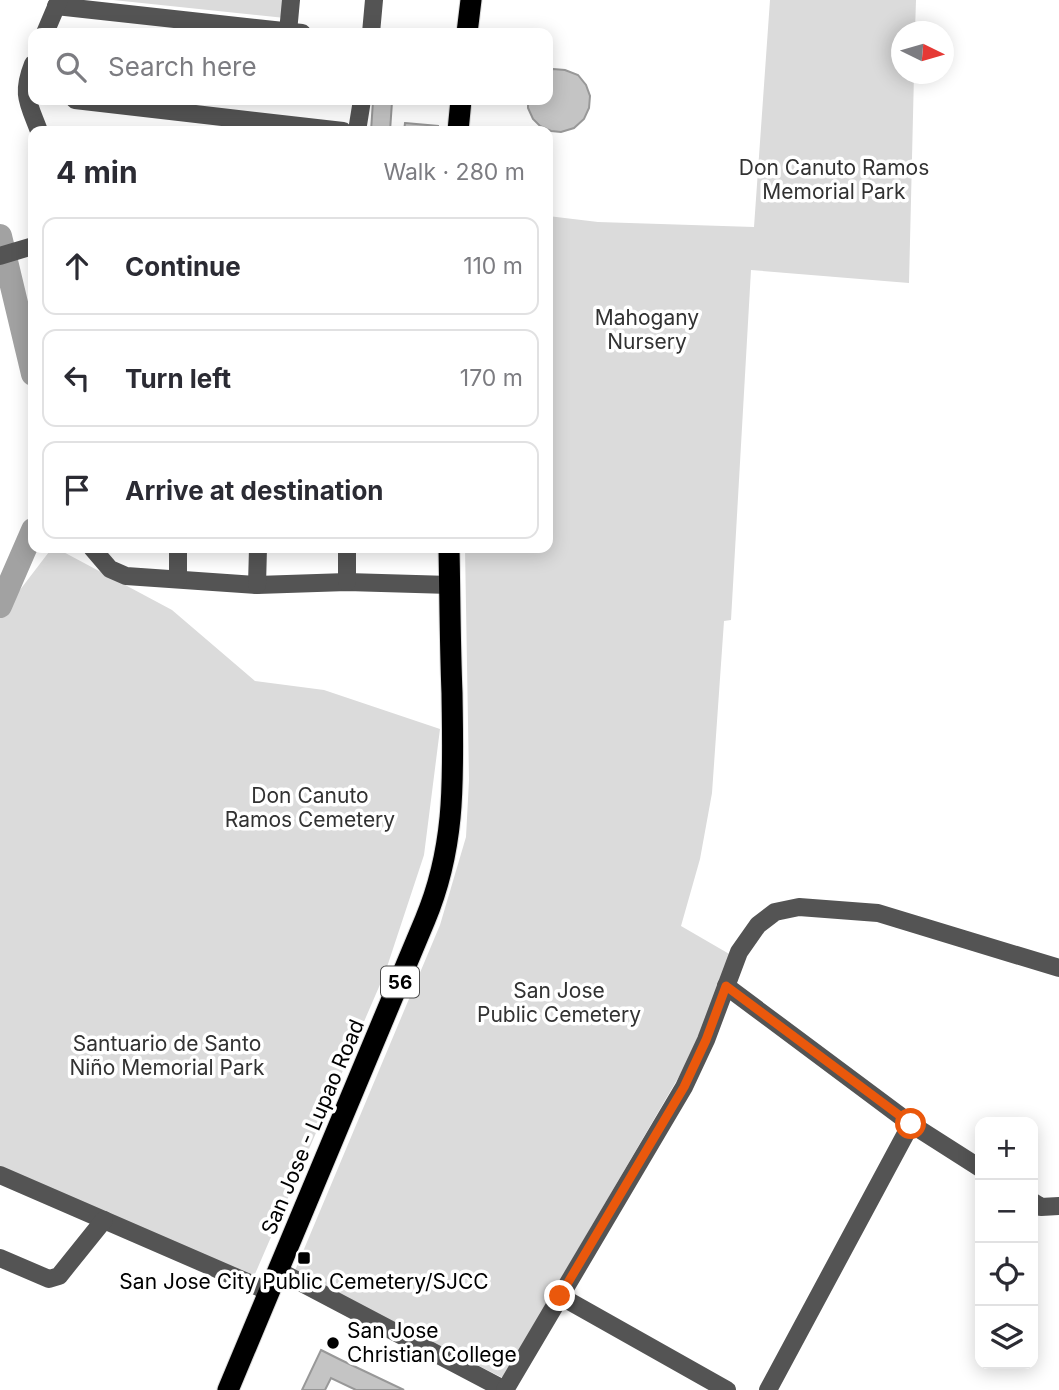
<!DOCTYPE html>
<meta charset="utf-8">
<style>
:root{--surface:#fff;--page:#f7f7f7;--text:#2b2b33;--muted:#7c7c81;--line:#e1e1e2}
body{margin:0;font-family:Inter,sans-serif;background:var(--page);color:var(--text)}
.controls{position:absolute;right:21px;bottom:21px;display:grid;overflow:hidden;border-radius:14px;box-shadow:0 4px 18px #0003}
.controls button{width:63px;height:63px;display:grid;place-items:center;padding:0;border:0;border-bottom:2px solid var(--line);background:var(--surface);color:var(--text);font:35px sans-serif}
.compass{position:absolute;left:891px;top:21px;width:63px;height:63px;border-radius:50%;background:var(--surface);box-shadow:0 4px 18px #0003;rotate:95deg}
.stop{position:absolute;width:21px;height:21px;margin:-16px;border:5px solid #ea580c;border-radius:50%;background:#fff}
.stop.end{background:#ea580c;border-color:#fff;box-shadow:0 2px 7px #0008}
.list{margin:0;padding:0;list-style:none}
h2{display:flex;justify-content:space-between;align-items:center;height:91px;margin:0;padding:0 28px;font-size:30px}
h2 small{font-size:23px;font-weight:400;color:var(--muted)}
.list li{display:grid;grid-template-columns:46px 1fr auto;gap:21px;align-items:center;box-sizing:border-box;height:98px;margin:0 14px 14px;padding:0 14px;border:2px solid var(--line);border-radius:14px}
.list b{display:block;font-size:26px;white-space:nowrap}
.list em{font-size:23px;font-style:normal;color:var(--muted)}
.icon{flex:none;width:38px;height:38px;fill:none;stroke:currentColor;stroke-width:2;stroke-linecap:round;stroke-linejoin:round}
.map{position:relative;flex:none;width:1059px;height:1390px;overflow:hidden}
.search{position:absolute;background:var(--surface);box-shadow:0 4px 18px #0003;left:28px;top:28px;width:525px;height:77px;display:flex;align-items:center;gap:18px;box-sizing:border-box;padding:0 24px;border-radius:14px;color:var(--muted);font-size:26px}
.panel{position:absolute;background:var(--surface);box-shadow:0 4px 18px #0003;left:28px;top:126px;width:525px;height:427px;border-radius:14px}
.map>svg:first-child{display:block}
</style>
<div class="map">
<svg width="1059" height="1390" viewBox="0 0 1059 1390">
<rect width="100%" height="100%" fill="#fff"/>
<g fill="#dbdbdb">
<path d="M113,0h173l-1,18z"/>
<path d="M770,0h146l-1,31 -13,1v42h12l-5,209 -158,-13 -20,350 -7,1 -12,172 -12,66 -19,67 50,29 -36,94 -192,329 -209,-105 146,-348 26,-88 3,-57 -4,-232h83v-332l50,6 156,5z"/>
<path d="M52,548h4l116,62 83,71 69,9 116,39 -16,126 -39,118 -133,308 -252,-110v-555z"/>
</g>
<g fill="none" stroke-linecap="round" stroke-linejoin="round">
<g stroke="#a2a2a2" stroke-width="24">
<path d="M0,236l33,138"/>
<path d="M0,606l33,-76"/>
</g>
</g>
<g fill="#c4c4c4" stroke="#989898" stroke-width="2">
<path d="M553,69l12,1 13,5 8,10 4,11 -1,12 -5,11 -10,9 -13,4 -10,-1 -11,-5 -7,-7 -5,-11v-8h20v-28z"/>
<path d="M373,101l19,1 -2,29h-19z"/>
<path d="M405,123l33,3v5h-34z"/>
<path d="M321,1350l20,10 63,30h-48l-25,-12 -6,12h-23z"/>
</g>
<g fill="none" stroke-linecap="round" stroke-linejoin="round">
<defs>
<g id="highway">
<path d="M467,33l4,-33"/>
<path d="M458,131l3,-31"/>
<path d="M228,1390l197,-470c32,-76 28,-146 27,-227 -2,-48 -2,-97 -3,-145"/>
</g>
</defs>
<use href="#highway" stroke="#dbdbdb" stroke-width="23"/>
<g stroke="#545454" stroke-width="18">
<path d="M56,6l246,27"/>
<path d="M288,32l3,-32"/>
<path d="M45,33l14,-33"/>
<path d="M371,33l3,-33"/>
<path d="M33,64c-12,30 -5,38 6,67"/>
<path d="M75,100l268,31"/>
<path d="M357,131l5,-31"/>
<path d="M0,256l33,-10"/>
<path d="M92,548l18,21 16,7 131,9 90,-3 103,3"/>
<path d="M178,579v-31"/>
<path d="M347,582v-34"/>
<path d="M257,585l1,-37"/>
<path d="M726,986l185,138 -143,266"/>
<path d="M911,1124l69,44"/>
<path d="M0,1175l270,117"/>
<path d="M1033,1202l8,5 18,-1"/>
<path d="M0,1258l49,21 10,-3 45,-56"/>
<path d="M279,1271l226,119"/>
<path d="M560,1296l167,94"/>
<path d="M505,1390l179,-303 22,-47 33,-88 19,-27 17,-13 24,-5 79,6 181,55"/>
</g>
<use href="#highway" stroke="#000" stroke-width="21"/>
</g>
<g fill="none" stroke-linecap="round" stroke-linejoin="round">
<path stroke="#ea580c" stroke-width="9" d="M560,1296l124,-209 22,-47 20,-54 185,138"/>
</g>
<g fill="#000" stroke="#fff" stroke-width="2.5">
<rect x="297" y="1251" width="14" height="14" rx="3.5"/>
<circle cx="333" cy="1343" r="7"/>
</g>
<g text-anchor="middle" stroke-width="7" stroke-linejoin="round" paint-order="stroke">
<rect fill="#fff" stroke="#4c4c4c" stroke-width="2" x="381" y="966.5" width="38" height="31" rx="5"/>
<g font-size="19" font-weight="bold" fill="#000">
<text x="400" y="989">56</text>
</g>
<g font-size="21" fill="#323232" stroke="#fff">
<text x="834" y="175">Don Canuto Ramos<tspan x="834" dy="24">Memorial Park</tspan></text>
<text x="647" y="325">Mahogany<tspan x="647" dy="24">Nursery</tspan></text>
<text x="310" y="803">Don Canuto<tspan x="310" dy="24">Ramos Cemetery</tspan></text>
<text x="559" y="998">San Jose<tspan x="559" dy="24">Public Cemetery</tspan></text>
<text x="167" y="1051">Santuario de Santo<tspan x="167" dy="24">Niño Memorial Park</tspan></text>
</g>
<g font-size="21" fill="#000" stroke="#fff">
<text transform="translate(313 1127) rotate(-67)" y="7">San Jose - Lupao Road</text>
</g>
<g font-size="21" fill="#000" stroke="#fff">
<text x="304" y="1289">San Jose City Public Cemetery/SJCC</text>
<text x="347" y="1338" text-anchor="start">San Jose<tspan x="347" dy="24">Christian College</tspan></text>
</g>
</g>
</svg>
<div class="controls">
<button>+</button>
<button>−</button>
<button><svg class="icon" aria-label="locate" viewBox="0 0 24 24"><circle cx="12" cy="12" r="6"/><path d="M12 2v4M12 18v4M2 12h4M18 12h4"/></svg></button>
<button><svg class="icon" aria-label="layers" viewBox="0 0 24 24"><path d="M12 4l9 5-9 5-9-5zM3 14l9 5 9-5"/></svg></button>
</div>
<svg class="compass" viewBox="-18 -18 36 36"><path d="M0-13l5 13h-10z" fill="#e53935"/><path d="M0 13l5-13h-10z" fill="#7c7c81"/></svg>
<div class="stop" style="left:911px;top:1124px"></div>
<div class="stop end" style="left:560px;top:1296px"></div>
<div class="search"><svg class="icon" aria-label="search" viewBox="0 0 24 24"><circle cx="10" cy="10" r="6"/><path d="M15 15l6 6"/></svg>Search here</div>
<section class="panel">
<h2>4 min<small>Walk · 280 m</small></h2>
<ul class="list">
<li><svg class="icon" aria-label="ahead" viewBox="0 0 24 24"><path d="M12 20V5M6 11l6-6 6 6"/></svg><div><b>Continue</b></div><em>110 m</em></li>
<li><svg class="icon" aria-label="left" viewBox="0 0 24 24"><path d="M17 20v-9H6M10 6l-5 5 5 5"/></svg><div><b>Turn left</b></div><em>170 m</em></li>
<li><svg class="icon" aria-label="arrive" viewBox="0 0 24 24"><path d="M6 21V4h12l-3 4 3 4H6"/></svg><div><b>Arrive at destination</b></div></li>
</ul>
</section>
</div>
